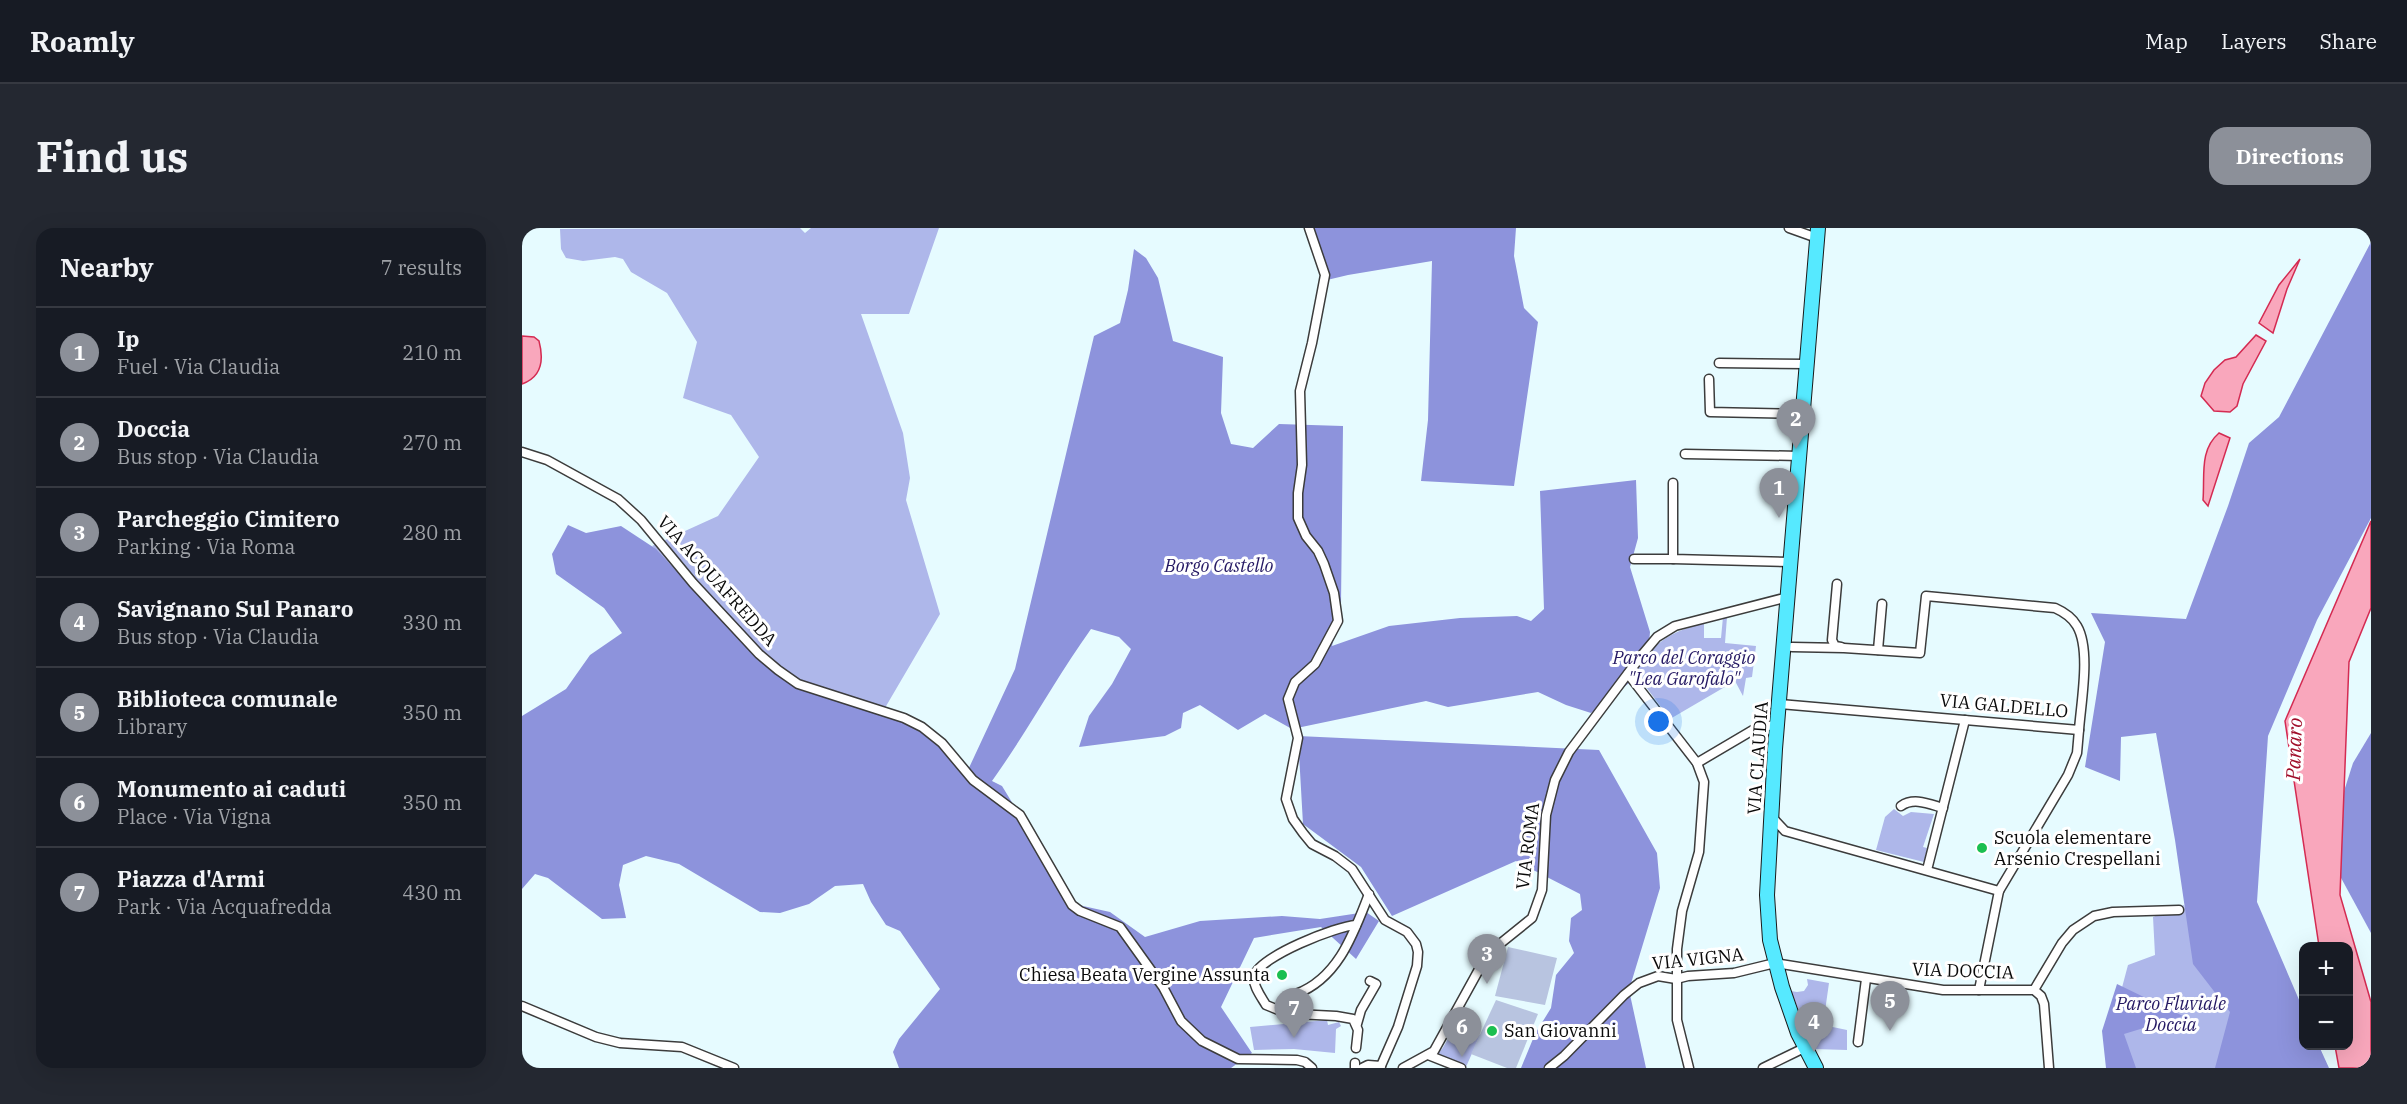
<!DOCTYPE html>
<meta charset="utf-8">
<style>
:root{--surface:#171b24;--page:#242831;--text:#f1f3f6;--muted:#9ea1a6;--line:#363941;--accent:#8c9099}
body{margin:0;font-family:"IBM Plex Serif",serif;background:var(--page);color:var(--text)}
.controls{position:absolute;right:18px;bottom:18px;display:grid;overflow:hidden;border-radius:12px;box-shadow:0 6px 24px #0002}
.controls button{width:54px;height:54px;display:grid;place-items:center;padding:0;border:0;border-bottom:2px solid var(--line);background:var(--surface);color:var(--text);font:30px sans-serif}
.you{position:absolute;left:1137px;top:494px;width:21px;height:21px;margin:-15px;border:4px solid #fff;border-radius:50%;background:#1a73e8;box-shadow:0 0 0 9px #1a73e833}
.badge{display:grid;place-items:center;width:39px;height:39px;border-radius:50%;background:var(--accent);color:#fff;font-size:20px;font-weight:700}
.pin{position:absolute;translate:-50% -50px;filter:drop-shadow(0 2px 3px #0008)}
.pin::after{content:'';position:absolute;top:32px;width:21px;height:18px;background:inherit;clip-path:polygon(0 0,100% 0,50% 100%)}
.list{margin:0;padding:0;list-style:none}
h2{display:flex;justify-content:space-between;align-items:center;height:78px;margin:0;padding:0 24px;font-size:26px}
h2 small{font-size:20px;font-weight:400;color:var(--muted)}
.list li{display:grid;grid-template-columns:39px 1fr auto;gap:18px;align-items:center;box-sizing:border-box;height:90px;padding:0 24px;border-top:2px solid var(--line)}
.list b{display:block;font-size:22px;white-space:nowrap}
.list p{margin:0;font-size:20px;white-space:nowrap;color:var(--muted)}
.list em{font-size:20px;font-style:normal;color:var(--muted)}
.map{position:relative;flex:none;width:1849px;height:840px;overflow:hidden;border-radius:18px}
header{display:flex;align-items:center;gap:36px;box-sizing:border-box;height:84px;padding:0 30px;background:var(--surface);border-bottom:2px solid var(--line)}
header strong{font-size:28px}
nav{display:flex;gap:33px;margin-inline-start:auto;font-size:21px}
.intro{display:flex;align-items:center;justify-content:space-between;box-sizing:border-box;height:144px;padding:0 36px}
h1{margin:0;font-size:42px}
.button{padding:15px 27px;border-radius:18px;background:var(--accent);color:#fff;font-size:21px;font-weight:700}
main{display:flex;gap:36px;padding:0 36px}
aside{flex:1;background:var(--surface);border-radius:18px;box-shadow:0 6px 24px #0002}
.map>svg:first-child{display:block}
</style>
<header>
<strong>Roamly</strong>
<nav><a>Map</a><a>Layers</a><a>Share</a></nav>
</header>
<div class="intro"><h1>Find us</h1><a class="button">Directions</a></div>
<main>
<aside>
<h2>Nearby<small>7 results</small></h2>
<ul class="list">
<li><span class="badge">1</span><div><b>Ip</b><p>Fuel · Via Claudia</p></div><em>210 m</em></li>
<li><span class="badge">2</span><div><b>Doccia</b><p>Bus stop · Via Claudia</p></div><em>270 m</em></li>
<li><span class="badge">3</span><div><b>Parcheggio Cimitero</b><p>Parking · Via Roma</p></div><em>280 m</em></li>
<li><span class="badge">4</span><div><b>Savignano Sul Panaro</b><p>Bus stop · Via Claudia</p></div><em>330 m</em></li>
<li><span class="badge">5</span><div><b>Biblioteca comunale</b><p>Library</p></div><em>350 m</em></li>
<li><span class="badge">6</span><div><b>Monumento ai caduti</b><p>Place · Via Vigna</p></div><em>350 m</em></li>
<li><span class="badge">7</span><div><b>Piazza d'Armi</b><p>Park · Via Acquafredda</p></div><em>430 m</em></li>
</ul>
</aside>
<div class="map">
<svg width="1849" height="840" viewBox="0 0 1849 840">
<rect width="100%" height="100%" fill="#e6fbff"/>
<g fill="#aeb7ea">
<path d="M278,0l5,5 6,-5h128l-30,86h-48l42,119 7,45 -4,22 34,114 -58,99 -34,-9 -62,-26 -54,-47 -80,-85 66,-30 41,-59 -28,-42 -48,-17 14,-56 -30,-49 -36,-21 -8,-13 -8,-2 -32,4 -17,-3 -5,-9 -1,-20z"/>
<path d="M1201,389h4l-2,26 31,3 -4,31 -6,1 -3,18 -8,-15 -65,38 -30,-40 -1,-12c19,-29 34,-35 65,-44v15h17z"/>
<path d="M1372,581l9,7 8,-4 23,2 -11,33 4,1 -3,14 -48,-12 9,-33z"/>
<path d="M1662,677l16,56 32,47 -7,60h-97l-17,-39 17,-64 27,-10 -2,-38z"/>
<path d="M1285,751l22,4 -6,42 24,5v20l-33,-1 -23,-58 6,1 7,-1 4,-6z"/>
<path d="M805,792l1,5 11,-3 2,4 -5,3 -1,24 -41,-4 -40,1 -4,-23z"/>
<path d="M935,796l23,11 -14,32 -31,-12 7,-6z"/>
</g>
<g fill="#8d93dc">
<path d="M791,0h203l-2,28 10,52 14,14 -24,164 -93,-5 7,-61 4,-159 -84,14 -21,5z"/>
<path d="M1849,14v276l-54,102 -49,116 -11,166 46,107 1,37h15l10,22h-114l15,-56 -37,-48 -18,-124 -19,-107 -35,4 -1,44 -35,-14 20,-125 -14,-29 95,6 42,-113 21,-63 30,-26z"/>
<path d="M612,21l12,9 12,20 15,63 50,16 -2,56 10,31 22,4 26,-24 64,2 -2,179 -9,41 57,-20 71,-8 57,-2 14,5 13,-12 -4,-118 96,-11 2,58 -8,29 20,65 -2,22 -19,29 -38,30 -25,-8 -28,-13 -90,15 -22,-6 -134,28 -27,-15 -27,16 -38,-25 -17,8 -2,15 -16,8 -86,11 10,-31 23,-32 19,-35 -12,-12 -28,-8c-35,49 -64,103 -99,152l10,5 72,118 36,8 35,25 55,-16 82,-5 38,3 46,-7 13,9 -23,38 -35,-32 -67,11 -33,69 31,46 -21,15h-332l-6,-16 6,-13 41,-50 -40,-58 -14,-6 -15,-23 -8,-18 -28,2 -26,18 -29,9 -20,-1 -81,-48 -33,-8 -23,9 -4,20 7,33 -24,1 -54,-41 -13,-4 -13,15v-173l44,-27 24,-34 32,-22 -18,-25 -48,-34 -4,-20 16,-29 18,8 35,-7 35,23 76,82 54,47 62,26 78,20 42,46 47,-101 79,-333 26,-13 8,-33z"/>
<path d="M1849,505v200l-31,-57 -2,-66 15,-47z"/>
<path d="M776,508l301,14 58,103 3,35 -31,102 17,78h-125l14,-34 16,-26 5,-33 18,-22 -5,-12 2,-23 11,-8 -2,-16 -64,-33 -124,55 -31,-49 -58,-43z"/>
<path d="M1595,756l66,32 -59,18 12,34h-30l-4,-37z"/>
</g>
<g fill="#b8c4e0">
<path d="M986,719l49,11 -12,47 -50,-9z"/>
<path d="M974,772l42,14 -22,54h-9l-36,-14z"/>
</g>
<g fill="#f9a7bc" stroke="#d42b52" stroke-width="1.5">
<path d="M1778,31l-13,30 -14,44 -14,-10 20,-38z"/>
<path d="M1734,107l10,6 -23,43 -6,22 -7,6 -16,-1 -13,-15 4,-13 9,-13 11,-10 11,-3z"/>
<path d="M0,108l12,1 5,4c5,19 3,36 -17,43z"/>
<path d="M1697,205l11,5 -22,68 -5,-6c2,-24 -4,-50 16,-67z"/>
<path d="M1849,293v87l-22,54 -9,233 31,107v66h-32l-4,-22h13v-100h-29l-34,-225z"/>
</g>
<g fill="none" stroke-linecap="round" stroke-linejoin="round">
<defs>
<g id="street">
<path d="M787,0l16,47 -13,68 -12,48 2,74 -4,28v25l8,18 12,15 6,13 10,29 4,28 -23,43 -20,18 -7,17 10,39 -12,61 7,20 10,14 9,11 23,12 17,13 33,51 22,12 9,12 2,8 -1,14 -19,61 -18,41"/>
<path d="M1267,0l28,10"/>
<path d="M1197,135l88,1"/>
<path d="M1187,151l1,33 94,2"/>
<path d="M0,224l25,8 71,39 23,21 52,63 66,71 19,16 20,14 106,34 18,9 20,16 31,37 47,35 52,90 8,6 40,16 43,60 18,34 21,20 36,18 59,1 8,2 7,6"/>
<path d="M1163,226l115,2"/>
<path d="M1151,255v76l119,3"/>
<path d="M1112,331h39"/>
<path d="M1315,356l-5,56 3,6 6,1"/>
<path d="M1356,422l4,-46"/>
<path d="M1106,446l69,89 7,19 -5,70 -17,59 -5,38v71l12,48"/>
<path d="M1258,476l299,26c2,-28 12,-80 -2,-104 -5,-9 -13,-14 -22,-18l-129,-12 -6,57 -76,-5 -52,-1"/>
<path d="M1175,535l61,-36 19,-2"/>
<path d="M1379,578c13,-9 28,-2 42,2"/>
<path d="M1249,588l14,15 214,60 69,-116 9,-22 2,-23"/>
<path d="M1405,642l38,-150"/>
<path d="M1457,762l20,-99"/>
<path d="M1512,762l28,-47 11,-13 21,-14 19,-4 66,-2"/>
<path d="M774,766c43,-16 58,-62 73,-100"/>
<path d="M0,778l74,31 24,6 62,4 52,21"/>
<path d="M764,785l-20,-8c-4,-7 -14,-20 -12,-29 6,-20 83,-50 102,-51"/>
<path d="M774,786l40,2 17,3 5,11 -2,18"/>
<path d="M835,796l4,-14 15,-26 -6,-3"/>
<path d="M1336,814l8,-63"/>
<path d="M906,827l33,13"/>
<path d="M833,840v-5"/>
<path d="M840,840l6,-3 13,1"/>
<path d="M881,840l31,-17 48,-87 14,-17 36,-29 10,-28 4,-75 9,-35 14,-28 72,-96 16,-19 18,-11 113,-29"/>
<path d="M1027,840l15,-12 60,-61 15,-12 19,-7 18,3 12,-3 46,-3 41,-10 168,27h91l7,6 3,8 5,64"/>
<path d="M1241,840l37,-18"/>
</g>
<path id="primary" d="M1294,840l-18,-35 -16,-46 -12,-47 -3,-45 8,-146 43,-521"/>
</defs>
<use href="#street" stroke="#3c3c3c" stroke-width="11"/>
<use href="#primary" stroke="#1a1a1a" stroke-width="16"/>
<use href="#street" stroke="#fff" stroke-width="8"/>
<use href="#primary" stroke="#56e9ff" stroke-width="14"/>
</g>
<g fill="#1bbf50" stroke="#fff" stroke-width="2">
<circle cx="1460" cy="620" r="6"/>
<circle cx="760" cy="747" r="6"/>
<circle cx="970" cy="803" r="6"/>
</g>
<g text-anchor="middle" stroke-width="6" stroke-linejoin="round" paint-order="stroke">
<g font-size="18" font-style="italic" fill="#241863" stroke="#fff">
<text x="697" y="344">Borgo Castello</text>
<text x="1162" y="436">Parco del Coraggio<tspan x="1162" dy="21">"Lea Garofalo"</tspan></text>
<text x="1649" y="782">Parco Fluviale<tspan x="1649" dy="21">Doccia</tspan></text>
</g>
<g font-size="18" fill="#090909" stroke="#fff">
<text transform="translate(195 353) rotate(48)" y="6">VIA ACQUAFREDDA</text>
<text transform="translate(1482 478) rotate(5)" y="6">VIA GALDELLO</text>
<text transform="translate(1236 530) rotate(-86)" y="6">VIA CLAUDIA</text>
<text transform="translate(1006 618) rotate(-83)" y="6">VIA ROMA</text>
<text transform="translate(1176 731) rotate(-6)" y="6">VIA VIGNA</text>
<text transform="translate(1441 743) rotate(2)" y="6">VIA DOCCIA</text>
</g>
<g font-size="18" fill="#090909" stroke="#fff" text-anchor="start">
<text x="1472" y="616">Scuola elementare<tspan x="1472" dy="21">Arsenio Crespellani</tspan></text>
<text x="748" y="753" text-anchor="end">Chiesa Beata Vergine Assunta</text>
<text x="982" y="809">San Giovanni</text>
</g>
<g font-size="20" font-style="italic" fill="#a00e2a" stroke="#fff">
<text transform="translate(1772 521) rotate(-88)" y="7">Panaro</text>
</g>
</g>
</svg>
<div class="controls">
<button>+</button>
<button>−</button>
</div>
<div class="you"></div>
<div class="pin badge" style="left:1257px;top:290px">1</div>
<div class="pin badge" style="left:1274px;top:221px">2</div>
<div class="pin badge" style="left:965px;top:756px">3</div>
<div class="pin badge" style="left:1292px;top:824px">4</div>
<div class="pin badge" style="left:1368px;top:803px">5</div>
<div class="pin badge" style="left:940px;top:829px">6</div>
<div class="pin badge" style="left:772px;top:810px">7</div>
</div>
</main>
